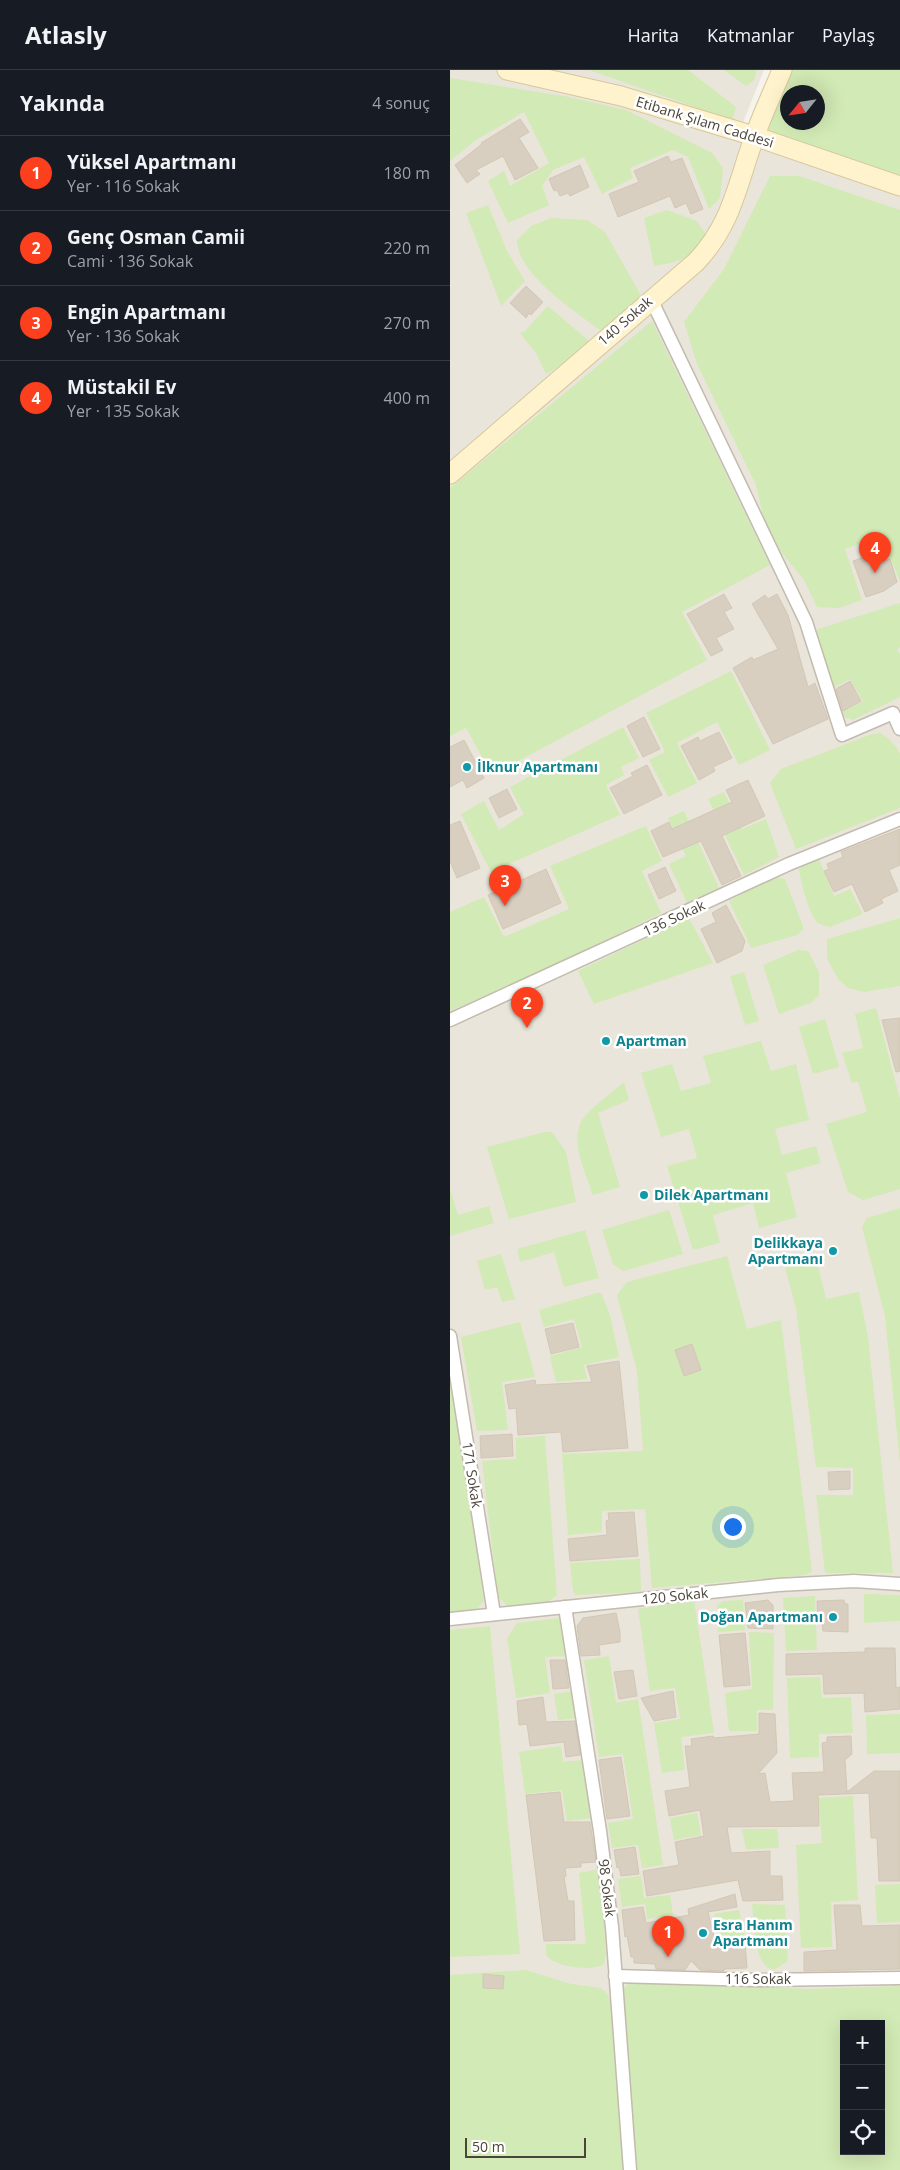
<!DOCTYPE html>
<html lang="tr">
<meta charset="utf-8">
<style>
:root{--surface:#171b24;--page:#242831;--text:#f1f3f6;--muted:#9ea1a6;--line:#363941;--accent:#fc3f1d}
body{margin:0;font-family:"Open Sans",sans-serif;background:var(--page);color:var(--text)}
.controls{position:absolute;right:15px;bottom:15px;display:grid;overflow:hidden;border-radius:0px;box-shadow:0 5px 20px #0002}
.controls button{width:45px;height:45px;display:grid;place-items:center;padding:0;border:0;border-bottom:1px solid var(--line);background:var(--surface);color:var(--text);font:25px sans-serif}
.compass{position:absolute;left:330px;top:15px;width:45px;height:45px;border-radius:50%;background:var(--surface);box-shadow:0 5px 20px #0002;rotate:240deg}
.scale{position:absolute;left:15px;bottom:12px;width:121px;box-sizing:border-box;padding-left:5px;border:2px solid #4b4439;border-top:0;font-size:14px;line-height:18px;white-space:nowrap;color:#4b4439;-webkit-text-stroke:4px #fff;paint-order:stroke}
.you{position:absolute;left:282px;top:1456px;width:18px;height:18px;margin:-12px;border:4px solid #fff;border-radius:50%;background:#1a73e8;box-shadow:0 0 0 8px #1a73e833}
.badge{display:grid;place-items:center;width:32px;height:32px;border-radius:50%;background:var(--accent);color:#fff;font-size:16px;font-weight:700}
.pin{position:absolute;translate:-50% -41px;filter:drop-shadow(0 1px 2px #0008)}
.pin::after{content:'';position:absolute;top:26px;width:18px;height:15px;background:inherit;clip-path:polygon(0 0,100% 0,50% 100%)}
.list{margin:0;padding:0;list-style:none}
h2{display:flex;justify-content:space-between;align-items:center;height:65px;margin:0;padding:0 20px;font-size:21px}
h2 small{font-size:16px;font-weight:400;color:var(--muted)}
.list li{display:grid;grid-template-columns:32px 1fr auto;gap:15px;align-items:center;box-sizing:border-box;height:75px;padding:0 20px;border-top:1px solid var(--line)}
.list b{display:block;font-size:19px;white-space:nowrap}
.list p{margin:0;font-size:16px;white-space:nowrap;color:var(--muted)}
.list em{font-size:16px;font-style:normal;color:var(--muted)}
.icon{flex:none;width:28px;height:28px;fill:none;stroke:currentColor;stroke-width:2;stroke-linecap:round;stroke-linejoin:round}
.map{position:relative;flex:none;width:450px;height:2100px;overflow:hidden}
header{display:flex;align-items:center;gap:30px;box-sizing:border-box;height:70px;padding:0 25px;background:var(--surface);border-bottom:1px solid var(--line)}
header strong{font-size:24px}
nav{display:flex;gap:28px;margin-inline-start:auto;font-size:18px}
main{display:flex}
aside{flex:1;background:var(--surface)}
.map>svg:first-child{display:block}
</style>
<header>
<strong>Atlasly</strong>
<nav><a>Harita</a><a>Katmanlar</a><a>Paylaş</a></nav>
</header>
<main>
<aside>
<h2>Yakında<small>4 sonuç</small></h2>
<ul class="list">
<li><span class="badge">1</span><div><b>Yüksel Apartmanı</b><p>Yer · 116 Sokak</p></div><em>180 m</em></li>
<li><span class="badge">2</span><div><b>Genç Osman Camii</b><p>Cami · 136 Sokak</p></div><em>220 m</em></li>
<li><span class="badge">3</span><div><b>Engin Apartmanı</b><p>Yer · 136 Sokak</p></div><em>270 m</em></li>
<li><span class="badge">4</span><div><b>Müstakil Ev</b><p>Yer · 135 Sokak</p></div><em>400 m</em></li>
</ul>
</aside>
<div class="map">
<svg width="450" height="2100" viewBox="0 0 450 2100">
<rect width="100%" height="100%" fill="#f6f3ec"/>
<path fill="#eae5da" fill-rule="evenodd" d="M0,0h314l-22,55 158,54v1991h-450zM394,1954h37v127h-37z"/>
<g fill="#d2eab5" fill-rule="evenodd">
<path d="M139,0h99l48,37 -4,13z"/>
<path d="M274,0h33l-3,10 -8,6z"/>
<path d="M336,0h114v106l-140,-47zM338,22h30v30h-30z"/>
<path d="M0,8l114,18 62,14 86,43 11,15 -3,30 -11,11 -21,-52 -15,-7 -43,18 3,10 -31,16 -18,-37 -31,13 -11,16 7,19 -41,18 -20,-42 16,-10 6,15 39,-23 -25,-51 -48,28 -26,21z"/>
<path d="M320,106h29l101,34v371l-19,-45 -36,13 17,51 -23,8 -22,-1 -13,-27 -22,-27 -17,-28 -9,-40 -59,-121 -13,-42 40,-53z"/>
<path d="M38,135l19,46 18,30 -24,25 -35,-93z"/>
<path d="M217,140l30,11 9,14c-15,25 -25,26 -52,31l-10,-48z"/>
<path d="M101,148l36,2 18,12 38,67 -39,34c-26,-20 -86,-57 -87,-93l14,-14z"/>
<path d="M98,236l41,35 -1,8 -42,25 -10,-21 -16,-20 5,-2z"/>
<path d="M202,251l118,244 -88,47 25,48 -215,115 -26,-47 -16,8v-248z"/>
<path d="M450,533v44l-3,2 3,6v42l-47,23 -8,-3 -3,-5 21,-11 -13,-22 -19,10 -16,-59z"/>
<path d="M281,601l39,79 -31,15 -22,-43 -40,21 20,40 -29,14 -19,-37 16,-8 -19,-39z"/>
<path d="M173,657l16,31 -18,9 3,8 -18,10 14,30 -129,57 -30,-58 23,-13 15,29 25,-16 -14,-27z"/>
<path d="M430,663c9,5 15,11 20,21v54l-104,41 -26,-66 11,-14 91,-35z"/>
<path d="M274,722l18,37 24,-10 13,38 -35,18 -36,-76z"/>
<path d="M234,741l35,77 -32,15 -18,-39 17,-8 -18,-38z"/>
<path d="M196,756l16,35 -20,10 19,42 -108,53 -103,45v-99l34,-15 20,40 65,-28 -19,-43z"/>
<path d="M368,787l16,39 16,-7 13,25 -33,13c-3,-1 -9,-2 -12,-4 -8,-6 -18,-43 -19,-54z"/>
<path d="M323,807l12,2 19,50 -7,6 -46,13 -22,-47z"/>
<path d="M239,848l24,45 -119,41 -16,-33z"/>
<path d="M450,848v68l-36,6 -16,-4 -10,-9 -11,-21v-19z"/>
<path d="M348,880l10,1 11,21v23l-8,8 -32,11 -16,-49z"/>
<path d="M294,902l15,49 -14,4 -15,-49z"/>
<path d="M426,938l24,91v90l-37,11 -15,-8 -22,-68 41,-12 -9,-31 -6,2 -10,-30 21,-5 -8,-34z"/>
<path d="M375,949l14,48 -26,7 -14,-47z"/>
<path d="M311,971l10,30 25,-7 13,56 -34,9 7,26 34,-9 5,17 -35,10 11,44 -38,11 -6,-25 -40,12 7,28 -27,7 -26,-84 30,-8 -8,-29 -28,8 -20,-64 31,-9 9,27 30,-8 -8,-27z"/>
<path d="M174,1012l5,18 -31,13 22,74 -27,8c-7,-22 -26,-58 -8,-79 11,-12 26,-23 39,-34z"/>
<path d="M95,1062h7l14,20 10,50 -67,17 -22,-72z"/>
<path d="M0,1119l8,26 31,-9 5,17 -44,13z"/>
<path d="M450,1138v256l-15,-148 -23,-89 5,-9z"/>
<path d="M219,1140l14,44 -60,17 -10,-7 -11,-34z"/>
<path d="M135,1160l14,48 -35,9 -10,-35 -34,10 -3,-13z"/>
<path d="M51,1184l14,45 -13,3 -5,-15 -12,3 -8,-29z"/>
<path d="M277,1186l20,73 34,-9 31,251 -7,4 -153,13 -7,-79 -43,2v21l-34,3 -6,-81 81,-3 -6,-80 -20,-76 10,-13z"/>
<path d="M366,1188l10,41 33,-7 9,45 25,236h-68l-9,-78h37v-27l-37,-1 -20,-159 -11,-40z"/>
<path d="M147,1223h4l9,22 9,42 -35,8 3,14 -31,3 -6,-26 32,-9 -8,-28 -30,8 -5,-17z"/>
<path d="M70,1252l15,55 -33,5 6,48 -31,1 -16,-94z"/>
<path d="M2,1313l32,217 -7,9 -22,4 -5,-2v-227z"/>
<path d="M95,1366l12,159 -10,8 -39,3 -10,-9 -16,-136 34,-2v-21z"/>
<path d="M190,1489l1,33 -65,3 -3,-4 -3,-28z"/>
<path d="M414,1524l36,1v26l-36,2z"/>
<path d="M365,1526l2,54 -31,1 -3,-53z"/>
<path d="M244,1530l20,133 -33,4 4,33 -23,3 -8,-50 26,-4 -5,-31 -25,3 -12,-82z"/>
<path d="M293,1530l2,30 -27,2 -1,-26 6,-5z"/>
<path d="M109,1548l7,38 -21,1 5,36 -34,5 -9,-60 10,-15z"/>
<path d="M40,1556l30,328 -70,3v-327z"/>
<path d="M299,1562l25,1 -1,77h-16v21h-28l-4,-38 27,-4z"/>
<path d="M159,1586l7,47 22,-4 25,166 -21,3 -4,-23 -26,3 -4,-25 25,-4 -10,-65 -24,3 -15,-97z"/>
<path d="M370,1607l2,21 29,-1 2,36 -34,1v23l-29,1 -3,-80z"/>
<path d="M124,1621l4,27 -20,2 -4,-26z"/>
<path d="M450,1644v39l-33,1 -1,-39z"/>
<path d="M111,1676l2,16 20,-2 8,58 -24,3 -5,-31 -37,4 -6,-42z"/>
<path d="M403,1726l5,104 -27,2 1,45 -31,1 -5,-103 26,-2 -2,-27 -26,1 -1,-18z"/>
<path d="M247,1743l4,22 -27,5 -4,-22z"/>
<path d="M292,1759h35l2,19 -33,1z"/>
<path d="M150,1799l6,85 -2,10c-13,8 -49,3 -58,-9v-11h40l-7,-71z"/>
<path d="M191,1806l3,22 26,-3 3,20 -26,4 -2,-15 -23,3 -4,-28z"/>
<path d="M450,1814v38l-23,1 -2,-38z"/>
<path d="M302,1834l33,1 3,56 -14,9c-21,-3 -20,-49 -22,-66z"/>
<path d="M289,1840l6,30 -27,1 -4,-27z"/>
<path d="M76,1900l45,14 30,4 6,6 4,8 13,168h-174v-195z"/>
<path d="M181,1911l177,8 92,-3v184h-266l-13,-179zM394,1954h37v127h-37z"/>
</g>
<g fill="#d8cfc1" stroke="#d3c7b4">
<path d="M70,49l9,13 -10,6 19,30 -23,12 -12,-24 -27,14 4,4 -13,9 -12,-18 27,-21 -1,-1z"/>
<path d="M218,86l3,6 11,-4 21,51 -12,5 -5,-11 -11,5 -5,-12 -52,21 -9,-23 30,-12 -5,-11z"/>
<path d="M130,95l9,22 -19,9 -2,-3 -8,3 -3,-6 -3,1 -5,-12z"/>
<path d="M76,216l17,16 -12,13 -2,-2 -3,5 -16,-15z"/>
<path d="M422,484l3,9 15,-4 7,23 -13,9 -18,6 -13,-36z"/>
<path d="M274,524l8,14 -8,4 10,17 -18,9 7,12 -12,6 -24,-42z"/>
<path d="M327,524l11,21 20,72 7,-4 13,36 -55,25 -40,-76 19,-11 1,3 25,-11 -26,-45 13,-9 3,4z"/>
<path d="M400,611l11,20 -18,10 -7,-22z"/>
<path d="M194,647l16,32 -17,8 -16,-31z"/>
<path d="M269,662l13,26 -19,9 2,4 -16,9 -18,-34 17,-9 2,4z"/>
<path d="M14,670l20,38 -17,10 -4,-8 -13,7v-40z"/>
<path d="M197,695l15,30 -38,19 -14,-26 23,-12 -2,-3z"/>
<path d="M298,710l17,36 -43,20 19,40 -19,9 -21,-44 -38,16 -12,-26 18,-9 3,7 60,-27 -6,-12z"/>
<path d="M57,719l10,20 -18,9 -10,-20z"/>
<path d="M10,751l20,47 -23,10 -7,-17v-36z"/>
<path d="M450,759v36l-11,5 9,21 -17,8 2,4 -18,9 -13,-28 -18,8 -10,-21 5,-2 -2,-5 16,-7 -2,-5z"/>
<path d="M215,797l11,24 -17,8 -11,-24z"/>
<path d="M96,799l15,34 -58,26 -15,-34z"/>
<path d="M276,835l19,36 -3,10 -25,12 -16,-34 15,-7 -4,-9z"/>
<path d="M450,948v53l-4,1 -14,-52z"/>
<path d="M123,1253l6,24 -28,7 -6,-25z"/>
<path d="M242,1274l9,26 -17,6 -9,-26z"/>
<path d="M169,1291l9,87 -65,4 -2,-20 -43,3 -2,-27 -7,1 -4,-24 30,-5 1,5 56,-3 -5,-16z"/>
<path d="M62,1364l1,22 -32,2 -1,-22z"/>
<path d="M400,1401v18l-21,1 -1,-18z"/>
<path d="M184,1442l4,44 -68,5 -2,-22 39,-4 -1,-14 3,-1 -1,-7z"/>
<path d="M318,1530l5,5v24l-25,-1 -3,-25z"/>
<path d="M394,1530l1,4h3v28l-25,-1 -1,-7h-4l-1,-23z"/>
<path d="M166,1543l4,19v10l-21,3 1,10 -19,1 -4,-30 6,-8z"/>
<path d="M295,1563l5,52 -26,2 -5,-52z"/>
<path d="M415,1578h30l1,40 4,-1v22l-35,3 -1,-19 -40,1 -1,-20 -37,1v-21l79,-2z"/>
<path d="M100,1590h15l4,28 -16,1z"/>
<path d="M183,1600l4,26 -18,3 -5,-27z"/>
<path d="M223,1621l3,26 -22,4 -13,-23z"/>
<path d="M93,1627l3,25 29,-1 5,34 -14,2 -2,-15 -34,4 -3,-22 -8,1 -2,-24z"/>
<path d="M309,1643l16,1 2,39 -19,21 7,-1 5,29 24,-1 -2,-28 32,-1 -2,-29 5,-1v-5l24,-1 1,18 -7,6 2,32 27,-21h26v110h-21l-2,-43h-6l-2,-45 -49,2h-2l1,31 -92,1 4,26 39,-2v25h12l1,24 -40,1 -5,-21 -91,16 -4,-25 36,-6 -4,-23 29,-6 -4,-26 -31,6 -4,-25 25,-4 -5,-41h7l-1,-7 22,-3 1,2 45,-4z"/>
<path d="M171,1687l9,59 -23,3 -8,-59z"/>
<path d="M110,1722l4,30h26l6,40 -15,1v4l-16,1 1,8 -2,1 4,24h6l1,39 -31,1 -18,-146z"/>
<path d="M185,1777l4,27 -18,2 -2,-9 -2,1 -3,-18z"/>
<path d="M285,1824l2,13 -29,5 8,33 29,-2 2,25 -23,1v2l-24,-1 -9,-9 -6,9 -29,-1 -1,-5 -21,-1v-6h-3l-4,-21 -2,1 -3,-27 21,-3 3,16 43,-8 -1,-6z"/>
<path d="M384,1835h26l2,21 38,-1v44l-96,2v-19l33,-2z"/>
<path d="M33,1904l21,2 -1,13 -20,-1z"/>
</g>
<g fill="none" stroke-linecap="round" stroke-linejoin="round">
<defs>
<g id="street">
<path d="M201,229l155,323 36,113 51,-22 7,16"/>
<path d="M0,950l339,-156 111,-45"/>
<path d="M0,1266l44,278"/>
<path d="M115,1537l35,224 12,96 18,243"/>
<path d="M0,1549l328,-34 76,-4 46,3"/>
<path d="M165,1906l141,4 144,-2"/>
</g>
<g id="secondary">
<path d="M57,0l114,26 133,40 146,50"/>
<path d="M0,404l246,-212c36,-38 41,-77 58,-124 8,-23 19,-46 28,-68"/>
</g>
</defs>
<use href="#street" stroke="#c2bbae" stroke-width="15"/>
<use href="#secondary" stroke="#d6c79b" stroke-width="21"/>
<use href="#street" stroke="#fff" stroke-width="12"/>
<use href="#secondary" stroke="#fff3cd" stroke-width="19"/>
</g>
<g fill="#0f9aa8" stroke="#fff" stroke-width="2">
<circle cx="17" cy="697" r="5"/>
<circle cx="156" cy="971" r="5"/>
<circle cx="194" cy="1125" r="5"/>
<circle cx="383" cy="1181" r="5"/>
<circle cx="383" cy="1547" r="5"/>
<circle cx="253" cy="1863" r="5"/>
</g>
<g text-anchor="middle" stroke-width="5" stroke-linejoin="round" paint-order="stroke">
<g font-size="14" fill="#4b4439" stroke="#fff">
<text transform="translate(255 52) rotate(17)" y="5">Etibank Şılam Caddesi</text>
<text transform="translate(175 251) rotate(-41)" y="5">140 Sokak</text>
<text transform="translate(224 848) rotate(-25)" y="5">136 Sokak</text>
<text transform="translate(22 1405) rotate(81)" y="5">171 Sokak</text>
<text transform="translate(225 1526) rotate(-6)" y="5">120 Sokak</text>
<text transform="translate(157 1818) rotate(83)" y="5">98 Sokak</text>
<text x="308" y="1914">116 Sokak</text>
</g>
<g font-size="14" font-weight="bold" fill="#0d838f" stroke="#fff" text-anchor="start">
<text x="27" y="702">İlknur Apartmanı</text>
<text x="166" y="976">Apartman</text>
<text x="204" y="1130">Dilek Apartmanı</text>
<text x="373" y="1178" text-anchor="end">Delikkaya<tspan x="373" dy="16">Apartmanı</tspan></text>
<text x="373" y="1552" text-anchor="end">Doğan Apartmanı</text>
<text x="263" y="1860">Esra Hanım<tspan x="263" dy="16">Apartmanı</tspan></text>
</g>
</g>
</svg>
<div class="controls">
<button>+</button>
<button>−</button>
<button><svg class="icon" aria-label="locate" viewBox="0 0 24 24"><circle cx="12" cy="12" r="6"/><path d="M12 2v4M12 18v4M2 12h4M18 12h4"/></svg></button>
</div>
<svg class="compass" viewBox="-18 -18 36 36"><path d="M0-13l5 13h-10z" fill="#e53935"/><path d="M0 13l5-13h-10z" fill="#9ea1a6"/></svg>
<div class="scale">50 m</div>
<div class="you"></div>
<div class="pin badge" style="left:218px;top:1887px">1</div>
<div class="pin badge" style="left:77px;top:958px">2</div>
<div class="pin badge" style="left:55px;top:836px">3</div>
<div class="pin badge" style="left:425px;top:503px">4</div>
</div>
</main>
